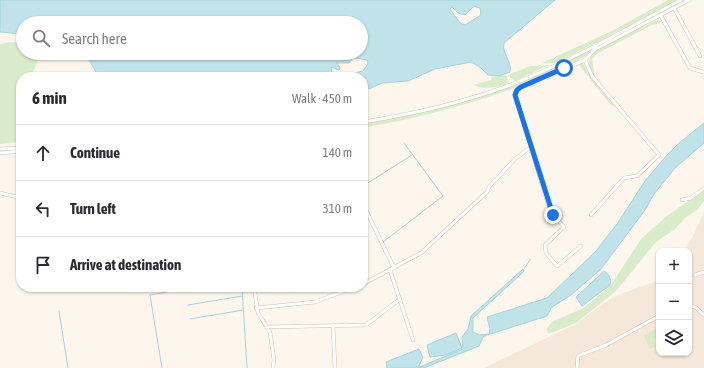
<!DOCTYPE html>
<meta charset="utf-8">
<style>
:root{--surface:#fff;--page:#f2f2f3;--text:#2b2b33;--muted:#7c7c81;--line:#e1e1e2}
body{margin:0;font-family:"Asap Condensed",sans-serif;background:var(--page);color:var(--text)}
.controls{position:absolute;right:12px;bottom:12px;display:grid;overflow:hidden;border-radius:8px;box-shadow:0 1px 3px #0004}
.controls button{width:36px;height:36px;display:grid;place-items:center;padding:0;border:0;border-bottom:1px solid var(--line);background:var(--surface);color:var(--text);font:20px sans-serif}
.stop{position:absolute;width:12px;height:12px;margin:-9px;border:3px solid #1a73e8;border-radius:50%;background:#fff}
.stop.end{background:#1a73e8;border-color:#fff;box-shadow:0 1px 4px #0008}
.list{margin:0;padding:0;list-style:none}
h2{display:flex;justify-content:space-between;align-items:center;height:52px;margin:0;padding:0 16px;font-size:17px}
h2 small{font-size:13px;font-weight:400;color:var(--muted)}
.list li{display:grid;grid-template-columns:26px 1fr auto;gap:12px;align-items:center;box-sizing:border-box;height:56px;padding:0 16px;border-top:1px solid var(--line)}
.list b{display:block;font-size:15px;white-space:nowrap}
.list em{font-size:13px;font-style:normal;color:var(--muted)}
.icon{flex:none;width:22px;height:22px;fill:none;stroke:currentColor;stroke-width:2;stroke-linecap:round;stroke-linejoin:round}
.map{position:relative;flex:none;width:704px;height:368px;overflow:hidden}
.search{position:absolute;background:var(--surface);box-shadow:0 1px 3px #0004;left:16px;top:16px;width:352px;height:44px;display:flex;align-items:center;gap:10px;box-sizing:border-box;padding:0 14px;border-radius:22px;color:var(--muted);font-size:15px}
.panel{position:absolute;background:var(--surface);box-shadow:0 1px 3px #0004;left:16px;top:72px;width:352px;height:220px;border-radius:16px}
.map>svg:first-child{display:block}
</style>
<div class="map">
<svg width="704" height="368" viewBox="0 0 704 368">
<rect width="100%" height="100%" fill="#fdf6ec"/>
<path fill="#f5e8da" d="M704,212v156h-220l92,-44 26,-20 16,-9 41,-15v73h30v-102h-6l9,-13z"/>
<g fill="#d8ecc9">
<path d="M668,0h10l-122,63h-14l70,-32z"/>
<path d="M657,20l7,2 -12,3 -54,28 -6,6 3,18c-8,-10 -8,-16 -1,-26z"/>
<path d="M10,42l13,1v10h18l-10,24h-10v65l-21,2v-100z"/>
<path d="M594,48c-6,9 -21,14 -31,19 -63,31 -131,48 -200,61v-4c81,-13 159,-37 231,-76z"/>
<path d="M582,62l11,18 23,26 -5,-1 -32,-40h-5z"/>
<path d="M549,65l-34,16 -5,-4v-3l20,-8z"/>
<path d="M506,75l2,5 -1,4c-8,3 -26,6 -33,1l17,-5 1,-3z"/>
<path d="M704,190v11l-8,10 -10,6 -11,12 -19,13 -40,49 -40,32 -28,11 -1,-6 6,-7 31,-13 27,-23 30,-46 26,-23z"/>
<path d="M659,326v10l-6,4 3,6 -6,3 -6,-13z"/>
</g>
<g fill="#bfe3e8" stroke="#a5d3da" fill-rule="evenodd">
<path d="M0,0h555l-51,43c-3,10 9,19 6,29l-11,4 -11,-1 -7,-7 -10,-6 -36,7 -27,12 -26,2 -13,6 -6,-5v-7h-7l-2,-4 9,-2 5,-7 -1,-4 -16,-3 1,2 -3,4h-12l3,5 -1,2 -8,-3 1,6 8,4h-241l-14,-24h276v-30h-338v11l-23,-2zM474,6l6,2 1,7 -16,10 -5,-2 -10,-14 2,-2 6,6 7,2z"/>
<path d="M704,123v20l-28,24 -22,27 -9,16 -44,59 -30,26 -19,12 -5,9 -60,19 -4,2 -4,9 -55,22h-7l46,-19 -1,-12 6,-8 3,-13 52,-47 1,2 -4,4 -47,43v14l6,3 10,-1 1,-5 -3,-12 60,-19 48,-46 22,-28 28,-43 22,-26 12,-12z"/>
<path d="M604,271c5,3 8,9 6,14l-28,21 -6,-9z"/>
<path d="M456,333l6,15 -16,7 -16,2 -3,-12z"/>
<path d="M419,349l4,8 -4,9 -4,2h-28l-1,-6z"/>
</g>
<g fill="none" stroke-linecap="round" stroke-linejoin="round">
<g stroke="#a5d3da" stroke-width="1">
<path d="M363,186l49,-31"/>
<path d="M383,242l60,-46 -39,-53"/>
<path d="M524,269l6,-9"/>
<path d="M242,287l5,81"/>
<path d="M150,295l12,73"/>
<path d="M150,295l22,-4v-4"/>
<path d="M188,305l54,-9"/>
<path d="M59,311l9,57"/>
<path d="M190,319l53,-9"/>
</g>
<defs>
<g id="minor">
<path d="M674,8l26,48"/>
<path d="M661,16l29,52 13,4"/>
<path d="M594,50l95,-50"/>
<path d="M363,122c51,-8 102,-20 150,-38 58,-23 113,-55 168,-84"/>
<path d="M0,149l21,-1"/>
<path d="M0,153l21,-2"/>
<path d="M0,193l21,5"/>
<path d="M682,200l9,-2 13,-10"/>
<path d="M363,204l31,64"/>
<path d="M591,215l33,-37 13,-2 22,-21 -67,-79 -7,-16 9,-10 2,-6"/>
<path d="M581,246l-24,20 -11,-13 -1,-8 19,-18 -11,-12 -5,-11 -33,-109 2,-5 4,-3 64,-27"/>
<path d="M390,270l23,70"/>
<path d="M695,275l9,-3"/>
<path d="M363,284l58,-31 66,-61 2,-5 26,-28 13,-10"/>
<path d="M254,287l4,26 12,19 4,28 -1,8"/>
<path d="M689,306l6,1 9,8"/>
<path d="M256,308l59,-6 40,-15"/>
<path d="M267,327l99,-2 34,-26"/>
<path d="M333,327l2,41"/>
<path d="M577,368l1,-12 28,-11 53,-29"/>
</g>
</defs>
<use href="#minor" stroke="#d1beb0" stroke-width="4"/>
<use href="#minor" stroke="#fff" stroke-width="3"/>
</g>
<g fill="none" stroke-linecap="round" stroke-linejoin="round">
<path stroke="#1a73e8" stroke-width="5" d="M553,215l-38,-120 2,-5 4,-3 43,-19"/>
</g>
</svg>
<div class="controls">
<button>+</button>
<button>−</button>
<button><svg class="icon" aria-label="layers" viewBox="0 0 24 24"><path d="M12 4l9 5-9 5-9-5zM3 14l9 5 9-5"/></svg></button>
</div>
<div class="stop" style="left:564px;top:68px"></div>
<div class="stop end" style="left:553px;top:215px"></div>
<div class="search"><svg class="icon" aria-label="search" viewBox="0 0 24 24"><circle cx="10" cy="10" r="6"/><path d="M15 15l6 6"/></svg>Search here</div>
<section class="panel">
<h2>6 min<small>Walk · 450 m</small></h2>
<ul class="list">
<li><svg class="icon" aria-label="ahead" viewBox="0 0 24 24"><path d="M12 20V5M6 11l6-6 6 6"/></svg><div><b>Continue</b></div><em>140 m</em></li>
<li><svg class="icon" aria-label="left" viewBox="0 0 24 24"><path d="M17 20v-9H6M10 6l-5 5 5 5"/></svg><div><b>Turn left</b></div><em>310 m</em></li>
<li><svg class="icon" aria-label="arrive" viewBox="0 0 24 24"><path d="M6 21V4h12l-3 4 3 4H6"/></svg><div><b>Arrive at destination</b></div></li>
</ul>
</section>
</div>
